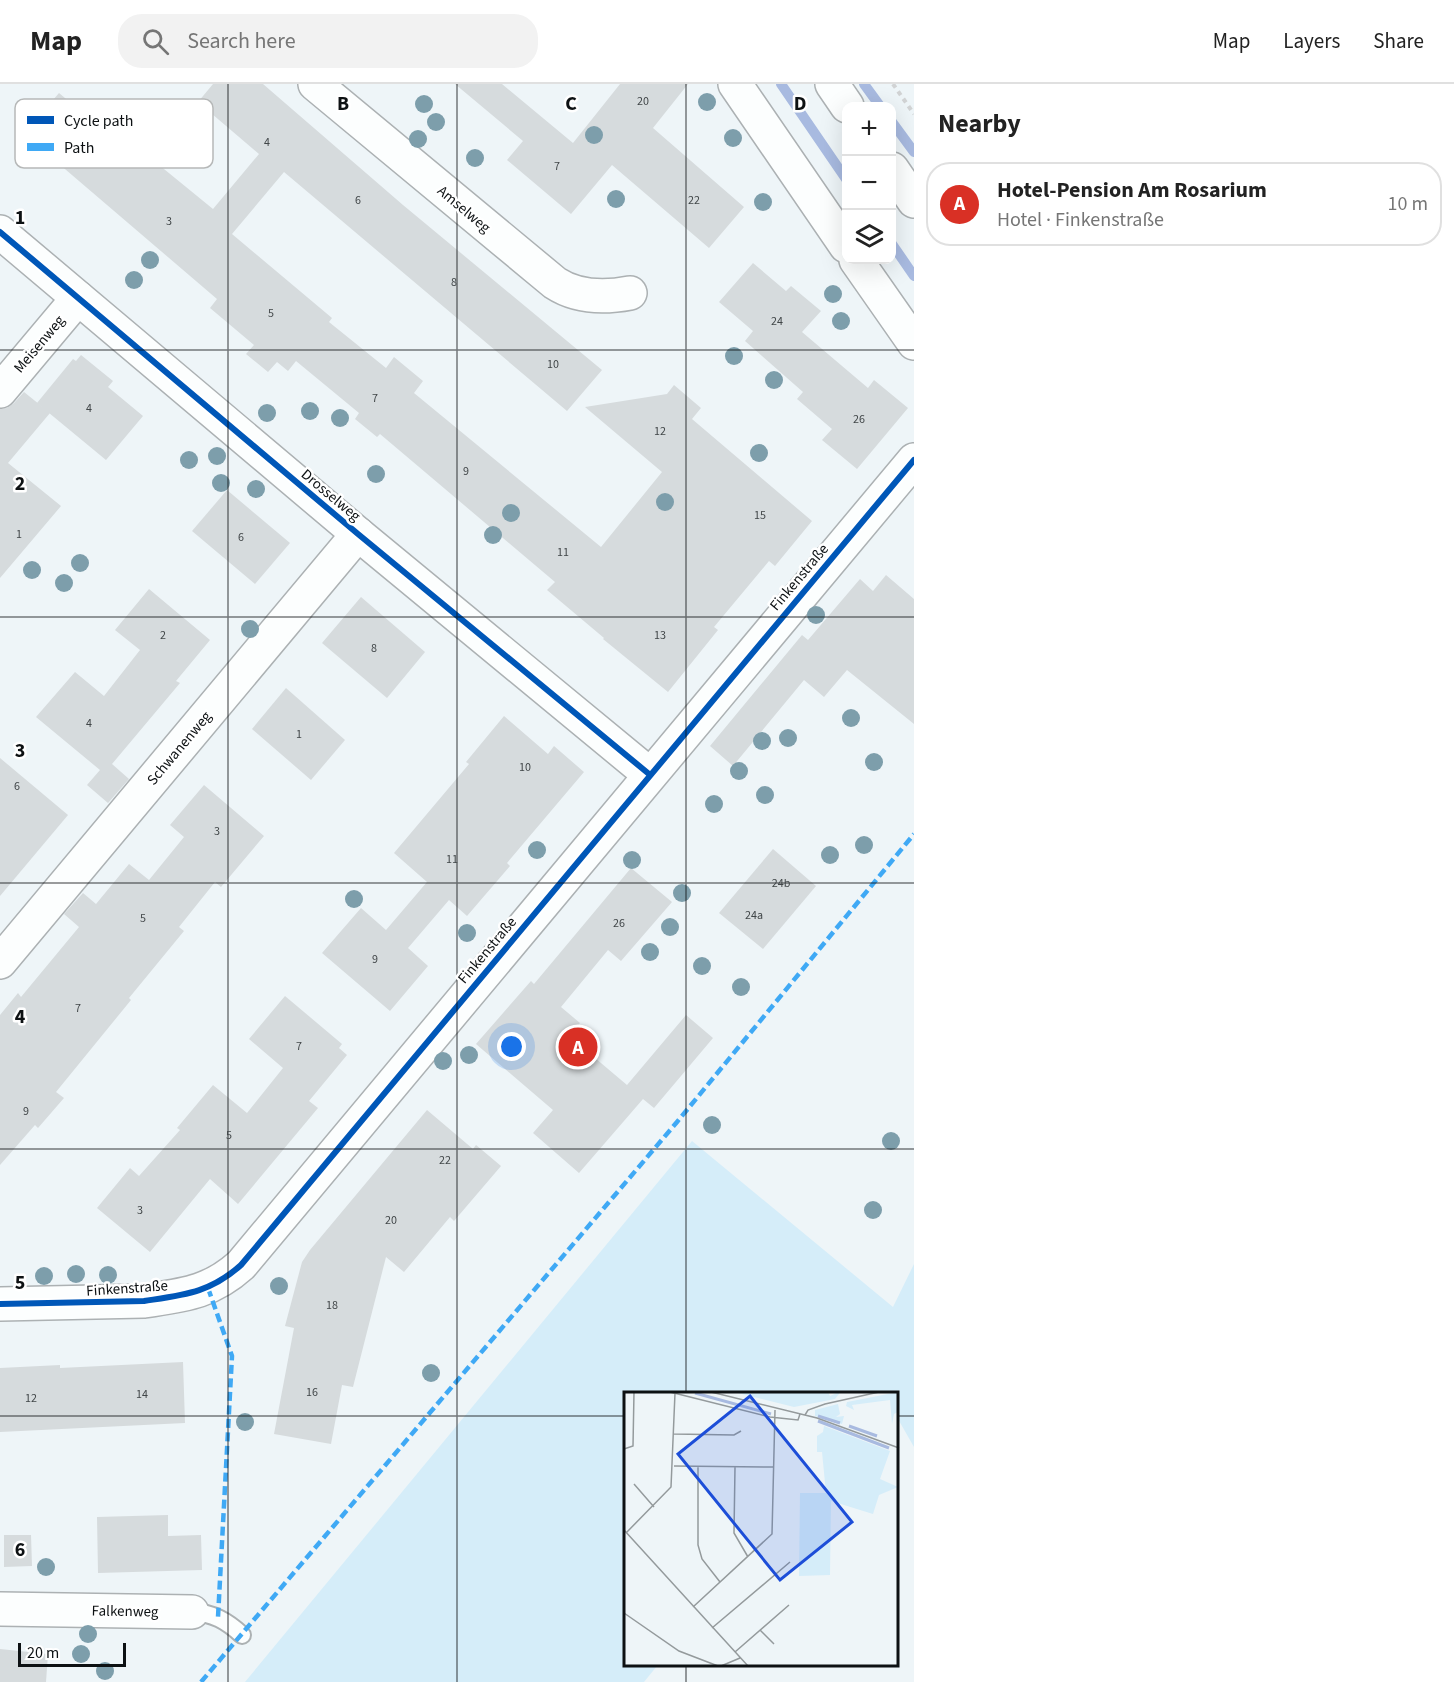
<!DOCTYPE html>
<meta charset="utf-8">
<style>
:root{--surface:#fff;--page:#f2f2f2;--text:#222;--muted:#767676;--line:#e0e0e0;--accent:#d93025}
body{margin:0;font-family:"Source Sans 3",sans-serif;background:var(--page);color:var(--text)}
.controls{position:absolute;right:18px;top:18px;display:grid;overflow:hidden;border-radius:12px;box-shadow:0 6px 24px #0002}
.controls button{width:54px;height:54px;display:grid;place-items:center;padding:0;border:0;border-bottom:2px solid var(--line);background:var(--surface);color:var(--text);font:30px sans-serif}
.scale{position:absolute;left:18px;bottom:15px;width:108px;box-sizing:border-box;padding-left:6px;border:3px solid #0d1113;border-top:0;font-size:16px;line-height:21px;white-space:nowrap;color:#0d1113;-webkit-text-stroke:4px #fff;paint-order:stroke}
.you{position:absolute;left:512px;top:963px;width:21px;height:21px;margin:-15px;border:4px solid #fff;border-radius:50%;background:#1a73e8;box-shadow:0 0 0 9px #1a73e833}
.badge{display:grid;place-items:center;width:39px;height:39px;border-radius:50%;background:var(--accent);color:#fff;font-size:20px;font-weight:700}
.pin{position:absolute;translate:-50% -50%;border:3px solid #fff;box-shadow:0 2px 6px #0006}
.list{margin:0;padding:0;list-style:none}
h2{display:flex;justify-content:space-between;align-items:center;height:78px;margin:0;padding:0 24px;font-size:26px}
h2 small{font-size:20px;font-weight:400;color:var(--muted)}
.list li{display:grid;grid-template-columns:39px 1fr auto;gap:18px;align-items:center;box-sizing:border-box;height:84px;margin:0 12px 12px;padding:0 12px;border:2px solid var(--line);border-radius:24px}
.list b{display:block;font-size:22px;white-space:nowrap}
.list p{margin:0;font-size:20px;white-space:nowrap;color:var(--muted)}
.list em{font-size:20px;font-style:normal;color:var(--muted)}
.icon{flex:none;width:33px;height:33px;fill:none;stroke:currentColor;stroke-width:2;stroke-linecap:round;stroke-linejoin:round}
.map{position:relative;flex:none;width:914px;height:1598px;overflow:hidden}
header{display:flex;align-items:center;gap:36px;box-sizing:border-box;height:84px;padding:0 30px;background:var(--surface);border-bottom:2px solid var(--line)}
header strong{font-size:28px}
nav{display:flex;gap:33px;margin-inline-start:auto;font-size:21px}
.search{width:420px;height:54px;background:var(--page);display:flex;align-items:center;gap:15px;box-sizing:border-box;padding:0 21px;border-radius:24px;color:var(--muted);font-size:22px}
main{display:flex}
aside{flex:1;background:var(--surface)}
.map>svg:first-child{display:block}
</style>
<header>
<strong>Map</strong>
<div class="search"><svg class="icon" aria-label="search" viewBox="0 0 24 24"><circle cx="10" cy="10" r="6"/><path d="M15 15l6 6"/></svg>Search here</div>
<nav><a>Map</a><a>Layers</a><a>Share</a></nav>
</header>
<main>
<div class="map">
<svg width="914" height="1598" viewBox="0 0 914 1598">
<rect width="100%" height="100%" fill="#eef5f8"/>
<path fill="#d5edf9" d="M692,1057l201,166 21,-43v183l-16,-28v-25h-272v272h31l-13,16h-399z"/>
<g fill="none" stroke-linecap="round" stroke-linejoin="round">
<g stroke="#a8bae0" stroke-width="10">
<path d="M781,0l65,95"/>
<path d="M864,0l16,22"/>
<path d="M892,38l22,30"/>
<path d="M892,160l22,32"/>
</g>
</g>
<g fill="#d6dbdd">
<path d="M213,0h50l140,121 199,165 -35,41 -283,-239 -52,62 100,84 -3,4 57,46 8,-11 29,24 -9,12 187,154 61,-75 -77,-65 82,-13 7,-9 27,23 -9,11 120,102 -37,45 -6,-5 -55,66 4,3 -50,62 -65,-53 1,-1 -57,-48 8,-8 -175,-148 -3,3 -22,-18 4,-6 -63,-52 -8,10 -11,-9 -9,10 -22,-18 8,-9 -44,-37 7,-9 -193,-165 35,-41 73,61 5,-7 76,62 46,-55 -61,-52z"/>
<path d="M455,0h47l71,59 47,-59h68l-35,44 91,79 -35,41 -97,-83 -41,49 -64,-54 16,-19z"/>
<path d="M753,179l33,28 5,-5 30,25 -19,21 66,56 6,-8 34,28 -51,61 -35,-29 10,-11 -35,-30 6,-7 -58,-51 8,-10 -34,-29z"/>
<path d="M81,271l32,26 -5,6 35,29 -37,44 -69,-57 36,-44 3,2z"/>
<path d="M24,308l26,21 -42,50 53,43 -61,72v-169l7,-1 7,-5z"/>
<path d="M227,406l63,53 -35,41 -63,-53z"/>
<path d="M886,491l28,24v125l-67,-54 -23,27 -20,-17 -71,86 -23,-20 92,-111 6,5 52,-61 13,12z"/>
<path d="M149,505l61,51 -34,41 4,2 -68,81 17,15 -21,24 -21,-18 13,-15 -64,-53 39,-45 29,24 36,-46 -25,-20z"/>
<path d="M361,513l64,55 -38,46 -65,-55z"/>
<path d="M286,604l59,52 -34,40 -59,-51z"/>
<path d="M504,632l44,38 6,-8 30,26 -77,91 3,3 -43,50 -18,-16 -41,48 20,18 -38,45 -68,-58 39,-45 25,22 41,-48 -33,-29 75,-89 -3,-2z"/>
<path d="M0,674l68,57 -68,81z"/>
<path d="M204,701l60,51 -43,51 -6,-5 -36,45 5,4 -55,67 2,2 -75,92 8,6 -26,30 -3,-3 -35,40v-150l18,-22 3,4 58,-70 -15,-13 19,-21 13,11 33,-40 20,16 35,-43 -14,-12z"/>
<path d="M773,765l43,37 -53,63 -44,-36z"/>
<path d="M631,784l41,34 -51,59 -13,-11 -47,57 19,16 -11,13 58,49 59,-70 27,23 -59,70 -11,-9 -64,74 -46,-40 20,-23 -77,-66 55,-63 3,3z"/>
<path d="M285,912l57,48 -3,4 8,7 -38,46 9,7 -80,96 -28,-25 -60,73 -53,-44 33,-40 9,8 41,-46 -3,-2 36,-43 34,28 36,-45 -34,-29z"/>
<path d="M427,1026l46,39 3,-4 25,21 -47,55 -4,-4 -46,55 -18,-15 -33,130 -11,-2 -11,59 -57,-10 20,-106 -9,-2 17,-64 8,-12z"/>
<path d="M183,1278l2,61 -185,9v-64l60,-3v3z"/>
<path d="M168,1431v21l33,-1 1,35 -104,3 -1,-56z"/>
<path d="M4,1451h27l1,31 -28,1z"/>
<path d="M0,1565l48,5 -2,28h-46z"/>
</g>
<g fill="none" stroke-linecap="round" stroke-linejoin="round">
<defs>
<path id="service" d="M192,1528c21,1 35,9 50,23"/>
<g id="minor">
<path d="M315,0l240,199c23,15 49,15 75,10"/>
<path d="M735,0l111,162"/>
<path d="M832,0l15,22"/>
<path d="M892,85l22,32"/>
<path d="M0,148l358,302 291,240"/>
<path d="M856,176l58,83"/>
<path d="M0,307l78,-93"/>
<path d="M0,878l358,-428"/>
<path d="M0,1220l144,-3c39,-6 66,-8 97,-36l673,-805"/>
<path d="M0,1525l192,3"/>
</g>
</defs>
<use href="#service" stroke="#acb1b3" stroke-width="20"/>
<use href="#minor" stroke="#acb1b3" stroke-width="36"/>
<path stroke="#d1d3d4" stroke-width="4" stroke-dasharray="4.5 4.5" stroke-linecap="butt" d="M893,0l21,30"/>
<use href="#service" stroke="#fcfefe" stroke-width="16"/>
<use href="#minor" stroke="#fcfefe" stroke-width="33"/>
<g stroke="#3fa9f5" stroke-width="4.5" stroke-dasharray="9 4.5" stroke-linecap="butt">
<path d="M208,1204l24,68 -14,261"/>
<path d="M201,1598l476,-560 237,-288"/>
</g>
<defs>
<g id="cycleway">
<path d="M0,148l358,302 291,240"/>
<path d="M0,1220l144,-3c39,-6 66,-8 97,-36l673,-805"/>
</g>
</defs>
<use href="#cycleway" stroke="#fff" stroke-width="10"/>
<use href="#cycleway" stroke="#0057b8" stroke-width="6"/>
</g>
<g fill="#7d9eab">
<circle cx="707" cy="18" r="9"/>
<circle cx="424" cy="20" r="9"/>
<circle cx="436" cy="38" r="9"/>
<circle cx="594" cy="51" r="9"/>
<circle cx="733" cy="54" r="9"/>
<circle cx="418" cy="55" r="9"/>
<circle cx="475" cy="74" r="9"/>
<circle cx="616" cy="115" r="9"/>
<circle cx="763" cy="118" r="9"/>
<circle cx="150" cy="176" r="9"/>
<circle cx="134" cy="196" r="9"/>
<circle cx="833" cy="210" r="9"/>
<circle cx="841" cy="237" r="9"/>
<circle cx="734" cy="272" r="9"/>
<circle cx="774" cy="296" r="9"/>
<circle cx="310" cy="327" r="9"/>
<circle cx="267" cy="329" r="9"/>
<circle cx="340" cy="334" r="9"/>
<circle cx="759" cy="369" r="9"/>
<circle cx="217" cy="372" r="9"/>
<circle cx="189" cy="376" r="9"/>
<circle cx="376" cy="390" r="9"/>
<circle cx="221" cy="399" r="9"/>
<circle cx="256" cy="405" r="9"/>
<circle cx="665" cy="418" r="9"/>
<circle cx="511" cy="429" r="9"/>
<circle cx="493" cy="451" r="9"/>
<circle cx="80" cy="479" r="9"/>
<circle cx="32" cy="486" r="9"/>
<circle cx="64" cy="499" r="9"/>
<circle cx="816" cy="531" r="9"/>
<circle cx="250" cy="545" r="9"/>
<circle cx="851" cy="634" r="9"/>
<circle cx="788" cy="654" r="9"/>
<circle cx="762" cy="657" r="9"/>
<circle cx="874" cy="678" r="9"/>
<circle cx="739" cy="687" r="9"/>
<circle cx="765" cy="711" r="9"/>
<circle cx="714" cy="720" r="9"/>
<circle cx="864" cy="761" r="9"/>
<circle cx="537" cy="766" r="9"/>
<circle cx="830" cy="771" r="9"/>
<circle cx="632" cy="776" r="9"/>
<circle cx="682" cy="809" r="9"/>
<circle cx="354" cy="815" r="9"/>
<circle cx="670" cy="843" r="9"/>
<circle cx="467" cy="849" r="9"/>
<circle cx="650" cy="868" r="9"/>
<circle cx="702" cy="882" r="9"/>
<circle cx="741" cy="903" r="9"/>
<circle cx="469" cy="971" r="9"/>
<circle cx="443" cy="977" r="9"/>
<circle cx="712" cy="1041" r="9"/>
<circle cx="891" cy="1057" r="9"/>
<circle cx="873" cy="1126" r="9"/>
<circle cx="76" cy="1190" r="9"/>
<circle cx="108" cy="1191" r="9"/>
<circle cx="44" cy="1192" r="9"/>
<circle cx="279" cy="1202" r="9"/>
<circle cx="431" cy="1289" r="9"/>
<circle cx="245" cy="1338" r="9"/>
<circle cx="46" cy="1483" r="9"/>
<circle cx="88" cy="1550" r="9"/>
<circle cx="81" cy="1570" r="9"/>
<circle cx="105" cy="1587" r="9"/>
</g>
<path fill="none" stroke="#0d1113" stroke-width="1.5" stroke-opacity="0.55" d="M228,0v1598M457,0v1598M686,0v1310M0,266h914M0,533h914M0,799h914M0,1065h914M0,1332h626M898,1332h16M686,1582v16"/>
<g text-anchor="middle" stroke-width="5" stroke-linejoin="round" paint-order="stroke">
<g font-size="12" fill="#414648">
<text x="643" y="21">20</text>
<text x="267" y="62">4</text>
<text x="557" y="86">7</text>
<text x="358" y="120">6</text>
<text x="694" y="120">22</text>
<text x="169" y="141">3</text>
<text x="454" y="202">8</text>
<text x="271" y="233">5</text>
<text x="777" y="241">24</text>
<text x="553" y="284">10</text>
<text x="375" y="318">7</text>
<text x="89" y="328">4</text>
<text x="859" y="339">26</text>
<text x="660" y="351">12</text>
<text x="466" y="391">9</text>
<text x="760" y="435">15</text>
<text x="19" y="454">1</text>
<text x="241" y="457">6</text>
<text x="563" y="472">11</text>
<text x="163" y="555">2</text>
<text x="660" y="555">13</text>
<text x="374" y="568">8</text>
<text x="89" y="643">4</text>
<text x="299" y="654">1</text>
<text x="525" y="687">10</text>
<text x="17" y="706">6</text>
<text x="217" y="751">3</text>
<text x="452" y="779">11</text>
<text x="781" y="803">24b</text>
<text x="754" y="835">24a</text>
<text x="143" y="838">5</text>
<text x="619" y="843">26</text>
<text x="375" y="879">9</text>
<text x="78" y="928">7</text>
<text x="299" y="966">7</text>
<text x="26" y="1031">9</text>
<text x="229" y="1055">5</text>
<text x="445" y="1080">22</text>
<text x="140" y="1130">3</text>
<text x="391" y="1140">20</text>
<text x="332" y="1225">18</text>
<text x="312" y="1312">16</text>
<text x="142" y="1314">14</text>
<text x="31" y="1318">12</text>
</g>
<g font-size="15" fill="#0d1113" stroke="#fff">
<text transform="translate(464 125) rotate(40)" y="5">Amselweg</text>
<text transform="translate(39 260) rotate(-50)" y="5">Meisenweg</text>
<text transform="translate(331 411) rotate(40)" y="5">Drosselweg</text>
<text transform="translate(799 493) rotate(-50)" y="5">Finkenstraße</text>
<text transform="translate(179 664) rotate(-50)" y="5">Schwanenweg</text>
<text transform="translate(487 866) rotate(-50)" y="5">Finkenstraße</text>
<text transform="translate(127 1204) rotate(-4)" y="5">Finkenstraße</text>
<text transform="translate(125 1527) rotate(1)" y="5">Falkenweg</text>
</g>
</g>
<g transform="translate(624 1308)">
<rect width="274" height="274" fill="#eef5f8"/>
<path d="M110,0h94l2,4 9,-4v2l-4,5 -41,8zM274,0v20l-4,2 -2,10 -2,-24 -38,5 2,5 -8,-4 1,-4zM214,12l2,10 -4,3 8,-1 -2,8 -27,-8v-6zM200,34l66,25 -10,28 18,8 -19,8 -6,19 -42,-13 -1,74 -31,1 1,-83h26l-4,-41h-5v-16l6,-4z" fill="#d5edf9"/>
<path fill="none" stroke="#a8bae0" stroke-width="3" d="M71,1l76,21M194,24l22,7M194,29l71,27M225,34l28,10"/>
<path fill="none" stroke="#949a9c" stroke-width="1.5" d="M46,0l100,25 28,3 2,-6M87,0l106,26 82,30M181,23l3,-5 17,-6 54,-12M50,42l60,1 7,-4M0,57l9,-3 1,-54M50,74l99,1M74,74v79l4,14 18,23M111,75l-1,66 14,24M10,92l20,23M0,138l124,136M2,141l45,-46 4,-94M69,215l79,-73 3,-124M0,221l55,38 39,15M88,236l78,-66M136,238l14,14M111,260l54,-47M97,274l19,-8"/>
<path fill="#1d4ed8" fill-opacity="0.15" stroke="#1d4ed8" stroke-width="3" d="M126,4l102,126 -72,58 -102,-126z"/>
<rect width="274" height="274" fill="none" stroke="#0d1113" stroke-width="3"/>
</g>
<rect x="15" y="15" width="198" height="69" rx="9" fill="#fff" stroke="#b6b8b8" stroke-width="1.5"/>
<rect x="27" y="32" width="27" height="8" fill="#0057b8"/>
<rect x="27" y="59" width="27" height="8" fill="#3fa9f5"/>
<g font-size="16" fill="#0d1113">
<text x="64" y="42">Cycle path</text>
<text x="64" y="69">Path</text>
</g>
<g font-size="20" text-anchor="middle" font-weight="bold" fill="#0d1113" stroke="#fff" stroke-width="5" stroke-linejoin="round" paint-order="stroke">
<text x="343" y="26">B</text>
<text x="571" y="26">C</text>
<text x="800" y="26">D</text>
<text x="20" y="140">1</text>
<text x="20" y="406">2</text>
<text x="20" y="673">3</text>
<text x="20" y="939">4</text>
<text x="20" y="1205">5</text>
<text x="20" y="1472">6</text>
</g>
</svg>
<div class="controls">
<button>+</button>
<button>−</button>
<button><svg class="icon" aria-label="layers" viewBox="0 0 24 24"><path d="M12 4l9 5-9 5-9-5zM3 14l9 5 9-5"/></svg></button>
</div>
<div class="scale">20 m</div>
<div class="you"></div>
<div class="pin badge" style="left:578px;top:963px">A</div>
</div>
<aside>
<h2>Nearby<small></small></h2>
<ul class="list">
<li><span class="badge">A</span><div><b>Hotel-Pension Am Rosarium</b><p>Hotel · Finkenstraße</p></div><em>10 m</em></li>
</ul>
</aside>
</main>
